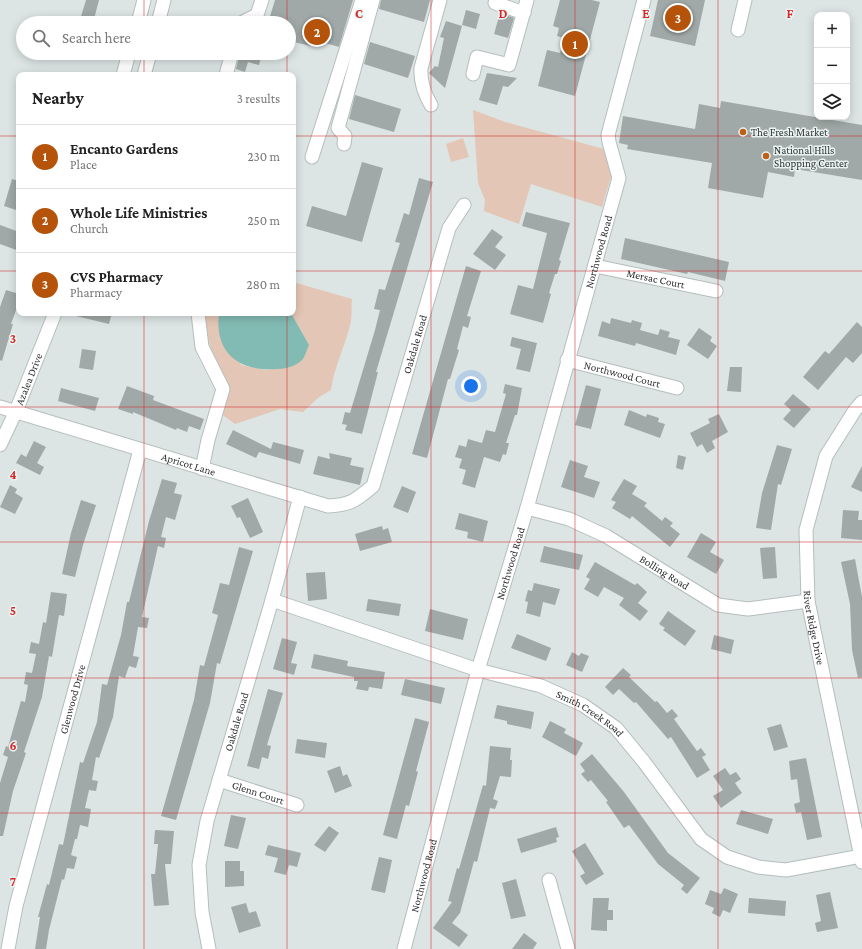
<!DOCTYPE html>
<meta charset="utf-8">
<style>
:root{--surface:#fff;--page:#f6f6f6;--text:#222;--muted:#767676;--line:#e0e0e0;--accent:#b45309}
body{margin:0;font-family:"Crimson Pro",serif;background:var(--page);color:var(--text)}
.controls{position:absolute;right:12px;top:12px;display:grid;overflow:hidden;border-radius:8px;box-shadow:0 2px 10px #0003}
.controls button{width:36px;height:36px;display:grid;place-items:center;padding:0;border:0;border-bottom:1px solid var(--line);background:var(--surface);color:var(--text);font:20px sans-serif}
.you{position:absolute;left:471px;top:386px;width:14px;height:14px;margin:-10px;border:3px solid #fff;border-radius:50%;background:#1a73e8;box-shadow:0 0 0 6px #1a73e833}
.badge{display:grid;place-items:center;width:26px;height:26px;border-radius:50%;background:var(--accent);color:#fff;font-size:13px;font-weight:700}
.pin{position:absolute;translate:-50% -50%;border:2px solid #fff;box-shadow:0 1px 4px #0006}
.list{margin:0;padding:0;list-style:none}
h2{display:flex;justify-content:space-between;align-items:center;height:52px;margin:0;padding:0 16px;font-size:17px}
h2 small{font-size:13px;font-weight:400;color:var(--muted)}
.list li{display:grid;grid-template-columns:26px 1fr auto;gap:12px;align-items:center;box-sizing:border-box;height:64px;padding:0 16px;border-top:1px solid var(--line)}
.list b{display:block;font-size:15px;white-space:nowrap}
.list p{margin:0;font-size:13px;white-space:nowrap;color:var(--muted)}
.list em{font-size:13px;font-style:normal;color:var(--muted)}
.icon{flex:none;width:22px;height:22px;fill:none;stroke:currentColor;stroke-width:2;stroke-linecap:round;stroke-linejoin:round}
.map{position:relative;flex:none;width:862px;height:949px;overflow:hidden}
.search{position:absolute;background:var(--surface);box-shadow:0 2px 10px #0003;left:16px;top:16px;width:280px;height:44px;display:flex;align-items:center;gap:10px;box-sizing:border-box;padding:0 14px;border-radius:22px;color:var(--muted);font-size:15px}
.panel{position:absolute;background:var(--surface);box-shadow:0 2px 10px #0003;left:16px;top:72px;width:280px;height:244px;border-radius:8px}
.map>svg:first-child{display:block}
</style>
<div class="map">
<svg width="862" height="949" viewBox="0 0 862 949">
<rect width="100%" height="100%" fill="#dce5e4"/>
<g fill="#e3c6b5">
<path d="M473,110l32,12 99,27 9,21 -11,37 -71,-23 -12,40 -35,-13 1,-11 -7,-17z"/>
<path d="M463,138l6,19 -18,5 -5,-18z"/>
<path d="M293,282l59,17c-1,7 0,15 -1,22 -5,24 -17,45 -20,69l-13,8 -15,14 -23,-3 -45,15 -15,-11 9,-27 -18,-36 -8,-37h16l22,52 25,5 24,-3 19,-22 -18,-32h2z"/>
</g>
<path fill="#82bbb3" d="M219,313h72l18,32c-2,4 -4,11 -6,14 -6,7 -18,10 -26,10 -38,3 -63,-16 -58,-56z"/>
<g fill="#a0a9a7">
<path d="M86,0h13l-6,23h-14z"/>
<path d="M275,0h78l-14,47 -24,-7 -4,6 -22,-5v-18h-21z"/>
<path d="M381,0h49l-6,22 -45,-13z"/>
<path d="M560,0h32l8,2 -25,94 -37,-10 9,-36 13,3 4,-15 -7,-2 2,-8 -6,-2z"/>
<path d="M658,0h47l-10,46 -45,-10z"/>
<path d="M466,10l14,4 -4,15 -14,-4z"/>
<path d="M500,13l14,5 -6,20 -14,-4z"/>
<path d="M446,21l16,5 -17,62 -16,-15 6,-7 3,1 6,-29 -4,-1z"/>
<path d="M370,42l45,14 -7,22 -44,-14z"/>
<path d="M240,53h22l-3,12 -11,-3 -3,10 -9,-3z"/>
<path d="M487,73l30,5 -9,9 -5,-1 -6,19 -18,-5z"/>
<path d="M355,95l46,14 -7,23 -45,-13z"/>
<path d="M721,101l141,24v55l-67,-11 -1,8 -26,-5 -5,26 -55,-10 4,-25 -85,-14 1,-4 -9,-2 4,-27 72,13 4,-25 21,4z"/>
<path d="M362,162l21,6 -21,74 -56,-16 6,-20 34,10z"/>
<path d="M419,178l14,4 -57,190h2l-16,62 -17,-4 2,-5 -5,-1 3,-12 5,1 25,-83 5,-20 -6,-1 5,-20 6,1 15,-47 -5,-1 9,-29 5,2z"/>
<path d="M12,179l7,2v30l-15,-5z"/>
<path d="M526,212l44,11 -11,37 2,1 -4,13h-2l-6,19 2,1 -8,29 -33,-9 8,-29 15,4 14,-56 -25,-7z"/>
<path d="M0,225l19,7v19l-19,-7z"/>
<path d="M492,229l11,8 -8,10 11,8 -11,15 -22,-16z"/>
<path d="M625,238l104,24 -4,19 -37,-9 -1,2 -66,-15z"/>
<path d="M466,266l15,5 -14,45 4,1 -3,11 -5,-2 -6,23 2,1 -9,29h-2l-21,79 -15,-4z"/>
<path d="M6,290l13,4v8l-8,22h2l-11,37 -2,-1v-53z"/>
<path d="M76,313h36l-3,11 -33,-8z"/>
<path d="M611,318l20,5 1,-3 10,3 -2,7 18,5 2,-6 10,3 -2,5 12,3 -4,15 -40,-12 -1,3 -37,-10 4,-15 8,3z"/>
<path d="M857,322l5,5v26l-9,10 -7,-6 -28,33 -15,-13 22,-26 4,3z"/>
<path d="M699,328l13,9 -2,4 7,5 -9,13 -21,-14z"/>
<path d="M512,337l25,6 -7,29 -14,-3 5,-20 -11,-3z"/>
<path d="M82,349l14,2 -3,19 -14,-2z"/>
<path d="M730,367h12l-1,25 -14,-1z"/>
<path d="M505,384l17,4 -5,27h-2l-9,28h3l-3,12 -3,-1 -3,8 -16,-5 -9,31 -13,-4 4,-14 -7,-2 3,-9 -7,-2 4,-12 7,2 2,-8 14,4 4,-13 9,2 11,-38 -3,-1z"/>
<path d="M586,385l15,4 -10,40 -16,-4z"/>
<path d="M127,386l27,10 -1,4 51,19 -4,11 -11,-4 -2,6 -10,-4 -1,2 -43,-18v2l-15,-5z"/>
<path d="M61,388l38,10 -4,13 -37,-10z"/>
<path d="M793,394l18,15 -17,19 -11,-9 8,-9 -7,-6z"/>
<path d="M629,410l17,7 1,-3 12,4 -1,4 7,2 -5,14 -36,-13z"/>
<path d="M719,414l9,18 -16,9 3,7 -8,5 -5,-9 -5,3 -7,-14 20,-10 -2,-4z"/>
<path d="M233,430l38,19 2,-7 31,8 -4,14 -41,-12 -3,6 -30,-14z"/>
<path d="M34,441l12,6 -9,16 7,4 -4,8 -24,-12 5,-9 5,3z"/>
<path d="M777,445l15,4 -11,36 -3,-1 -7,46 -15,-2 6,-35z"/>
<path d="M329,453l23,5 -2,7 14,3 -4,17 -47,-11 5,-18 12,3z"/>
<path d="M678,455l8,2 -3,13 -7,-2z"/>
<path d="M570,460l18,6 -4,11 16,5 -6,16 -33,-11z"/>
<path d="M862,466v26l-11,-5z"/>
<path d="M162,479l15,4 -3,10 8,2 -7,25 -9,-3 -5,20 5,1 -2,10 -6,-2 -16,71 7,1 -2,10 -9,-1 -5,29 6,1 -3,11 -7,-2 -4,12 -6,-2 -6,41 -14,41 -3,-1 -4,23 6,1 -2,10 -7,-1 -4,18 6,1 -3,18 -8,-2 -3,14h-2l-4,16 6,2 -3,12 -7,-1 -3,12 -2,-1 -13,51 -3,19h-11l5,-32h-2l9,-33 2,1 10,-41 4,1 17,-83 3,1 14,-41 5,-38 5,1 14,-50 6,-33h2l20,-81z"/>
<path d="M624,479l13,7 -5,8 15,9 -3,3 18,15 3,-4 8,6 -3,3 10,8 -10,13 -38,-31 -2,3 -18,-11 4,-6 -5,-2z"/>
<path d="M10,485l7,4 -2,4 8,5 -8,16 -15,-7z"/>
<path d="M402,486l14,6 -8,21 -15,-6z"/>
<path d="M248,498l15,34 -13,6 -10,-21 -3,1 -6,-12z"/>
<path d="M81,500l15,5 -13,40 -8,32 -13,-3 9,-41z"/>
<path d="M843,510l16,1 -1,9h4v20l-21,-2z"/>
<path d="M459,513l29,8 -5,21 -16,-4 1,-6 -13,-3z"/>
<path d="M382,526l1,4 5,-2 4,14 -32,9 -5,-17z"/>
<path d="M701,533l15,9 -6,10 14,8 -8,14 -29,-17z"/>
<path d="M544,546l39,9 -4,15 -39,-8z"/>
<path d="M239,547l14,4 -33,113 -3,-1 -7,40 -34,117 -15,-4 33,-116 6,-35 4,1 14,-51 -6,-2 8,-30 9,2z"/>
<path d="M775,547l2,31 -14,1 -3,-31z"/>
<path d="M855,559l7,38v80l-4,1 -6,-28 -2,-46 -9,-42z"/>
<path d="M595,562l40,23 2,-2 10,9 -9,11 10,8 -8,10 -21,-16 5,-7 -20,-11 -6,10 -14,-8 6,-10 -4,-2z"/>
<path d="M325,572l2,27 -19,2 -2,-28z"/>
<path d="M534,583l26,6 -5,16 -12,-3 -3,15 -14,-4 2,-11 -3,-1 3,-11 4,1z"/>
<path d="M51,592l16,2 -3,22 -5,-1 -7,42 -3,-1 -7,41 -18,55 2,1 -13,38 -10,45h-3v-53l8,-26 -5,-2 3,-9 2,1 13,-46 4,1 3,-17 -4,-1 2,-12 6,1 4,-19 -7,-1 2,-11 8,2 4,-22 3,1z"/>
<path d="M368,599l33,5 -2,12 -33,-5z"/>
<path d="M430,609l38,10 -5,21 -38,-9z"/>
<path d="M668,611l28,20 -11,15 -22,-16 2,-2 -6,-4z"/>
<path d="M517,634l34,14 -5,13 -35,-13z"/>
<path d="M714,635l20,5 -3,14 -20,-5z"/>
<path d="M282,638l15,4 -6,21 6,1 -3,11 -21,-6z"/>
<path d="M572,652l7,4 2,-3 8,3 -7,16 -16,-7z"/>
<path d="M314,654l34,7 -1,5 38,6 -3,17 -13,-2 -1,4 -12,-2 2,-8h-4v-4l-43,-9z"/>
<path d="M623,668l8,7 -2,2 26,25 2,-1 10,12 5,-4 6,7 -4,3 23,32 4,-3 5,7 -4,2 8,13 -13,8 -26,-41 -3,2 -32,-37 -2,1 -15,-14 -6,6 -8,-8z"/>
<path d="M405,679l40,9 -4,16 -40,-9z"/>
<path d="M268,689l15,4 -16,52 4,1 -3,13 -6,-2 -3,12 -12,-3z"/>
<path d="M497,705l37,7 -3,17 -24,-5v-3l-13,-3z"/>
<path d="M415,718l14,4 -13,49 2,1 -9,34 -3,-1 -9,34 -14,-4z"/>
<path d="M550,721l16,8 -2,4 19,10 -7,13 -34,-19z"/>
<path d="M781,724l7,23 -14,4 -7,-23z"/>
<path d="M297,739l30,4 -2,15 -30,-5z"/>
<path d="M490,746l21,2 -1,12h2l-1,17 -11,-1 -7,23 5,2 -3,8 -5,-1 -13,54 -3,-1 -14,52 -8,10 16,12 -9,12 -26,-19 19,-26 -4,-1 9,-33 2,1 24,-84 3,1z"/>
<path d="M592,754l32,38 44,61 32,25 -13,16 -6,-5 3,-4 -26,-21 -29,-39 -5,3 -18,-26 2,-1 -17,-21 -3,2 -7,-8 4,-3 -5,-7z"/>
<path d="M806,758l16,79 -15,3 -6,-28 -5,1 -2,-9 6,-2 -3,-23 -6,1 -2,-19z"/>
<path d="M340,766l3,10 4,-2 5,12 -17,7 -8,-22z"/>
<path d="M725,768l5,7 6,-3 5,7 -6,4 7,10 -21,15 -8,-12 10,-6 -10,-14z"/>
<path d="M741,810l32,9 -5,15 -32,-10z"/>
<path d="M231,815l15,3 -8,31 -14,-3z"/>
<path d="M329,826l10,7 -14,19 -11,-7z"/>
<path d="M556,827l3,10 -3,1 1,4 -36,11 -4,-14z"/>
<path d="M155,830l19,1 -3,33h-6l4,41 -15,1 -3,-32h4l3,-30h-4z"/>
<path d="M585,843l19,31 -18,11 -6,-9 5,-3 -13,-22z"/>
<path d="M268,845l33,8 -4,14 -8,-2 -3,10 -12,-3 4,-14 -13,-3z"/>
<path d="M379,857l13,3 -7,33 -14,-3z"/>
<path d="M225,861h15v10h4v15l-19,1z"/>
<path d="M516,879l10,37 -15,3 -9,-36z"/>
<path d="M724,888l14,6 -8,19 -7,-3 -3,7 -8,-4 2,-5 -9,-4 5,-14 11,4z"/>
<path d="M830,892l8,36 -21,4 -2,-9 6,-2 -5,-26z"/>
<path d="M593,898h16l-1,12h5v10h-6v11l-16,-1z"/>
<path d="M749,898l37,3 -1,15 -37,-3z"/>
<path d="M246,903l3,10 7,-2 5,15 -22,7 -8,-26z"/>
<path d="M524,933l13,10 -4,6h-21z"/>
</g>
<g fill="none" stroke-linecap="round" stroke-linejoin="round">
<defs>
<g id="minor">
<path d="M495,3l29,10"/>
<path d="M138,23l6,-23"/>
<path d="M158,23l6,-23"/>
<path d="M241,23l16,-8 5,-15"/>
<path d="M738,30l7,-30"/>
<path d="M473,74l4,-17 32,8 18,-65"/>
<path d="M123,75l6,-22"/>
<path d="M144,75l6,-22"/>
<path d="M226,75l6,-22"/>
<path d="M431,105c-7,-12 -11,-23 -10,-37l19,-68"/>
<path d="M344,144l1,-8 -7,-8 35,-128"/>
<path d="M312,157l50,-157"/>
<path id="s1" d="M595,266l121,25"/>
<path d="M198,313l4,34 21,42 -15,51 -6,29"/>
<path id="s2" d="M567,360l110,28"/>
<path id="s3" d="M862,402l-7,8 -29,46 -20,74 2,71 54,261"/>
<path id="s4" d="M0,407l328,99c23,-1 28,-6 45,-20l76,-258 15,-23"/>
<path id="s5" d="M0,445l16,-34 39,-98"/>
<path id="s6" d="M527,508l42,11 37,17 112,69 30,4 60,-8"/>
<path id="s7" d="M272,600l206,70 63,16 42,19 33,23 28,34 57,77 26,18 31,10 28,3 76,-14"/>
<path id="s8" d="M219,780l78,25"/>
<path d="M549,880l19,69"/>
<path id="s9" d="M8,949l8,-43 124,-456"/>
<path id="s10" d="M209,949l-7,-37 -3,-47 8,-44 65,-221 28,-103"/>
<path id="s11" d="M404,949l74,-279 49,-162 92,-330 -10,-36 -1,-7 36,-135"/>
</g>
</defs>
<use href="#minor" stroke="#b5bebd" stroke-width="15"/>
<use href="#minor" stroke="#fff" stroke-width="13"/>
</g>
<path fill="none" stroke="#d62828" stroke-width="1" stroke-opacity="0.55" d="M144,0v23M287,0v23M431,0v949M575,0v949M718,0v949M144,53v22M287,53v22M0,136h19M293,136h569M0,271h19M293,271h569M144,313v636M287,313v636M0,407h862M0,542h862M0,678h862M0,813h862"/>
<g fill="#bf6018" stroke="#e9f3f1" stroke-width="1.5">
<circle cx="743" cy="132" r="4"/>
<circle cx="766" cy="156" r="4"/>
</g>
<g text-anchor="middle" stroke-width="3" stroke-linejoin="round" paint-order="stroke">
<g font-size="11" fill="#2f3232" stroke="#e9f3f1" text-anchor="start">
<text x="751" y="136">The Fresh Market</text>
<text x="774" y="154">National Hills<tspan x="774" dy="13">Shopping Center</tspan></text>
</g>
<g font-size="11" fill="#2f3232" stroke="#e9f3f1">
<text dy="4" stroke="none"><textPath href="#s11" startOffset="724">Northwood Road</textPath></text>
<text dy="4" stroke="none"><textPath href="#s1" startOffset="62">Mersac Court</textPath></text>
<text dy="4" stroke="none"><textPath href="#s4" startOffset="541">Oakdale Road</textPath></text>
<text dy="4" stroke="none"><textPath href="#s2" startOffset="57">Northwood Court</textPath></text>
<text dy="4" stroke="none"><textPath href="#s5" startOffset="72">Azalea Drive</textPath></text>
<text dy="4" stroke="none"><textPath href="#s4" startOffset="197">Apricot Lane</textPath></text>
<text dy="4" stroke="none"><textPath href="#s11" startOffset="400">Northwood Road</textPath></text>
<text dy="4" stroke="none"><textPath href="#s6" startOffset="153">Bolling Road</textPath></text>
<text dy="4" stroke="none"><textPath href="#s3" startOffset="240">River Ridge Drive</textPath></text>
<text dy="4" stroke="none"><textPath href="#s9" startOffset="258">Glenwood Drive</textPath></text>
<text dy="4" stroke="none"><textPath href="#s7" startOffset="339">Smith Creek Road</textPath></text>
<text dy="4" stroke="none"><textPath href="#s10" startOffset="233">Oakdale Road</textPath></text>
<text dy="4" stroke="none"><textPath href="#s8" startOffset="41">Glenn Court</textPath></text>
<text dy="4" stroke="none"><textPath href="#s11" startOffset="76">Northwood Road</textPath></text>
</g>
</g>
<g font-size="13" text-anchor="middle" font-weight="bold" fill="#d62828" stroke="#e9f3f1" stroke-width="3" stroke-linejoin="round" paint-order="stroke">
<text x="359" y="18">C</text>
<text x="503" y="18">D</text>
<text x="646" y="18">E</text>
<text x="790" y="18">F</text>
<text x="13" y="343">3</text>
<text x="13" y="479">4</text>
<text x="13" y="615">5</text>
<text x="13" y="750">6</text>
<text x="13" y="886">7</text>
</g>
</svg>
<div class="controls">
<button>+</button>
<button>−</button>
<button><svg class="icon" aria-label="layers" viewBox="0 0 24 24"><path d="M12 4l9 5-9 5-9-5zM3 14l9 5 9-5"/></svg></button>
</div>
<div class="you"></div>
<div class="pin badge" style="left:575px;top:44px">1</div>
<div class="pin badge" style="left:317px;top:32px">2</div>
<div class="pin badge" style="left:678px;top:18px">3</div>
<div class="search"><svg class="icon" aria-label="search" viewBox="0 0 24 24"><circle cx="10" cy="10" r="6"/><path d="M15 15l6 6"/></svg>Search here</div>
<section class="panel">
<h2>Nearby<small>3 results</small></h2>
<ul class="list">
<li><span class="badge">1</span><div><b>Encanto Gardens</b><p>Place</p></div><em>230 m</em></li>
<li><span class="badge">2</span><div><b>Whole Life Ministries</b><p>Church</p></div><em>250 m</em></li>
<li><span class="badge">3</span><div><b>CVS Pharmacy</b><p>Pharmacy</p></div><em>280 m</em></li>
</ul>
</section>
</div>
